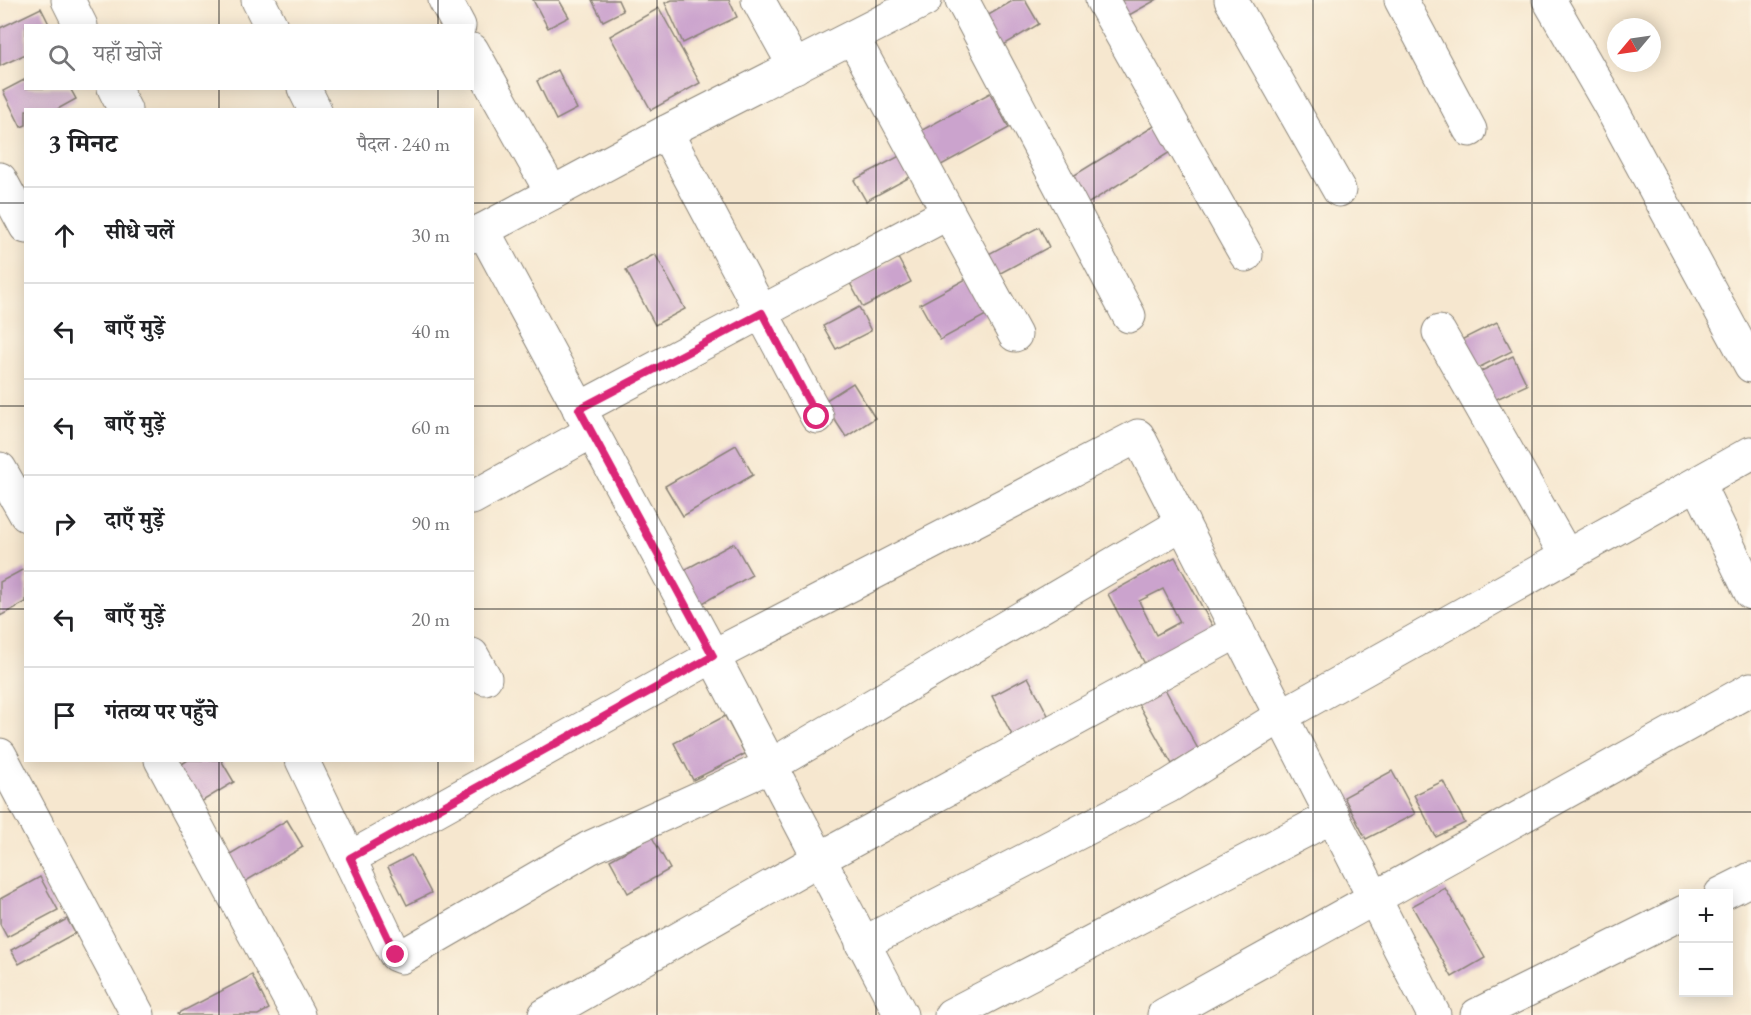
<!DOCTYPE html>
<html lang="hi">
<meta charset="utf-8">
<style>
:root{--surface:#fff;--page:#f2f2f2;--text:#202124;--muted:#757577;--line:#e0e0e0}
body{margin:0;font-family:"EB Garamond","Noto Serif Devanagari",serif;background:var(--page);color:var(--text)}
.controls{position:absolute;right:18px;bottom:18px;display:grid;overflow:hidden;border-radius:0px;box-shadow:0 3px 15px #0003}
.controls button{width:54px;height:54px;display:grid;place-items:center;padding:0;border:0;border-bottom:2px solid var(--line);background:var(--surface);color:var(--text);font:30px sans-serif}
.compass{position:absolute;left:1607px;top:18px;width:54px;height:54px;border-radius:50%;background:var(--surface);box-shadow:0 3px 15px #0003;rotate:241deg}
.stop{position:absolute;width:18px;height:18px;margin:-14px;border:4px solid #db2777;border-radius:50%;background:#fff}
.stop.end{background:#db2777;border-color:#fff;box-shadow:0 2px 6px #0008}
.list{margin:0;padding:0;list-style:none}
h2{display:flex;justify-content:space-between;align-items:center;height:78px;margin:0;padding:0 24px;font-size:26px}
h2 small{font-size:20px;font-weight:400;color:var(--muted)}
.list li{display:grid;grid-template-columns:39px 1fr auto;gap:18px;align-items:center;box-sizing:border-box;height:96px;padding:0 24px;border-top:2px solid var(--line)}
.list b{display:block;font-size:22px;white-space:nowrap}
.list em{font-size:20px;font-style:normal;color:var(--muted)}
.icon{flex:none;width:33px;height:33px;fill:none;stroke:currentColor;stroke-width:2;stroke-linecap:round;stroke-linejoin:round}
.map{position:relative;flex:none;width:1751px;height:1015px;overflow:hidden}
.search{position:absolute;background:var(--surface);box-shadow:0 3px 15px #0003;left:24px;top:24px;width:450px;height:66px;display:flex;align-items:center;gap:15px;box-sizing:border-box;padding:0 21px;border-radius:0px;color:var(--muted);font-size:22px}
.panel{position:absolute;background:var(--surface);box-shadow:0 3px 15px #0003;left:24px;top:108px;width:450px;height:654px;border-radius:0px}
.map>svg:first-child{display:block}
</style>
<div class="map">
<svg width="1751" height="1015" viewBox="0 0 1751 1015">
<rect width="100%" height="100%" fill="#fcf5e5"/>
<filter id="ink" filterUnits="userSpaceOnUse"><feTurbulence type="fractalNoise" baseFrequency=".0167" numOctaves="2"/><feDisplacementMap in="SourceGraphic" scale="12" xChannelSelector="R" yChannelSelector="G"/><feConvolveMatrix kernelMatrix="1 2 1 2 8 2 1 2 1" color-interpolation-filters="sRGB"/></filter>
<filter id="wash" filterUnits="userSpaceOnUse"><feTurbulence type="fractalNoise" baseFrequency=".008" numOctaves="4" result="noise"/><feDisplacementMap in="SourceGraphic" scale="24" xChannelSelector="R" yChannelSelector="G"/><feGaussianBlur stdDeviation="1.35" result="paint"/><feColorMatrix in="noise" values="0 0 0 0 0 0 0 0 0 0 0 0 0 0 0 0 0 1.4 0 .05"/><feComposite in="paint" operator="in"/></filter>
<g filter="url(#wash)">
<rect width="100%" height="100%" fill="#f6e7cf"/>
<g id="blocks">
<g fill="#cba3cd" fill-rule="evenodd">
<path d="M533,0h26l10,17 -21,11z"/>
<path d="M592,0h26l5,11 -20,10z"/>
<path d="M672,0h57l8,17 -54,26 -18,-40z"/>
<path d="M1014,0h11l14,24 -42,25 -17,-29z"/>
<path d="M1112,0h44l-34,19z"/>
<path d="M41,8l9,18h-24v28l-26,12v-38z"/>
<path d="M659,8l41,75 -49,27 -41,-74z"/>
<path d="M558,70l19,39 -21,11 -19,-39z"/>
<path d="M26,79v9h44l6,11 -20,11h-30v15l-5,2 -18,-36z"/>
<path d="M990,93l19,35 -75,41 -19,-35z"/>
<path d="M1159,123l16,26 -94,59 -16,-27z"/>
<path d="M911,150l12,20 -57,31 -12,-21z"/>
<path d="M1039,227l10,20 -56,30 -10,-20z"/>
<path d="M655,254l30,55 -30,16 -29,-55z"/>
<path d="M898,258l13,24 -48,25 -13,-24z"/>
<path d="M977,273l20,36 -57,31 -20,-36z"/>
<path d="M859,307l12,24 -35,18 -13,-23z"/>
<path d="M1497,322l15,29 -38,19 -15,-29z"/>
<path d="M1513,356l14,29 -37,17 -13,-29z"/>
<path d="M853,383l22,35 -29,19 -23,-35z"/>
<path d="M736,445l17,30 -70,41 -18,-30z"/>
<path d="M734,543l18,32 -58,33 -19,-33z"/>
<path d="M1175,557l38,70 -68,37 -37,-70zM1163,589l17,33 -24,13 -17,-34z"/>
<path d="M26,568v34l-26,14v-34z"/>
<path d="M1028,677l22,42 -36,20 -22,-43z"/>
<path d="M1159,678l39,71 -26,15 -40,-71z"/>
<path d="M725,716l20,38 -52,26 -19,-37z"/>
<path d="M188,760h33l13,22 -43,26 -22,-36z"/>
<path d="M1392,771l23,43 -49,25 -22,-42z"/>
<path d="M1443,781l22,42 -29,14 -22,-42z"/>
<path d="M287,820l16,27 -67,40 -16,-27z"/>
<path d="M652,837l18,32 -42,24 -18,-33z"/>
<path d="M411,855l20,38 -24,12 -19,-38z"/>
<path d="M40,877l18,33 -51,27 -7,-13v-25z"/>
<path d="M1445,888l40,70 -33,19 -40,-71z"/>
<path d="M67,919l8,14 -56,31 -8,-14z"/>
<path d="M252,975l17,34 -11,6h-78l-1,-2z"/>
</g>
</g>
</g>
<g filter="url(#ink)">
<use href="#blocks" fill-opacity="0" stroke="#898276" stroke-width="1.5"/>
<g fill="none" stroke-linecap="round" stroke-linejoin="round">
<defs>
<g id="minor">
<path d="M68,0l13,26"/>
<path d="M258,0l13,26"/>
<path d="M445,0l14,26"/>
<path d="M758,0l37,67"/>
<path d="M962,0l167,316"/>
<path d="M1102,0l144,255"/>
<path d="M1231,0l108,190"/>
<path d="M1401,0l69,130"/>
<path d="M1549,0l60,104 142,262"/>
<path d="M853,38l162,297"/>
<path d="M472,50l80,143"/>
<path d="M114,88l11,22"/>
<path d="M304,88l11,22"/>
<path d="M666,132l151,285"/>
<path d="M0,179l26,48"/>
<path d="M483,230l230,426 188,359"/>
<path d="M472,236l194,-104 259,-132"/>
<path d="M1439,332l128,225"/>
<path d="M579,409l369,-196"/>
<path d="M0,469l26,46"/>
<path d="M1698,484l53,109"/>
<path d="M472,498l119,-66"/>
<path d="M472,655l13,23"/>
<path d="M0,755l138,260"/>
<path d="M161,760l137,255"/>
<path d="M302,760l91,190 3,5 5,2 188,-109 181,-82 413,-243"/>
<path d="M350,858l363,-202 425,-220 296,579"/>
<path d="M1721,894l30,-15"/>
<path d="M862,944l307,-158 112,-70 470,-263"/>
<path d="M545,1015l274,-156 419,-228"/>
<path d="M951,1015l382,-199"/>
<path d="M1164,1015l587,-326"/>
<path d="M1477,1015l207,-103"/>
</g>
</defs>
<use href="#minor" stroke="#898276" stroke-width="35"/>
<use href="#minor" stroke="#fff" stroke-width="33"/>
</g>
</g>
<g fill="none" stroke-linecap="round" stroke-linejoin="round" filter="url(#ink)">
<path stroke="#db2777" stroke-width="8" d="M396,955l-46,-97 363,-202 -134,-247 183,-96 55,104"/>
</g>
<path fill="none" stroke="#1c1c1c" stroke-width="1.5" stroke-opacity="0.55" d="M219,0v26M438,0v26M657,0v1015M876,0v1015M1094,0v1015M1313,0v1015M1532,0v1015M219,88v22M438,88v22M0,203h26M472,203h1279M0,406h26M472,406h1279M0,609h26M472,609h1279M219,760v255M438,760v255M0,812h1751"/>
</svg>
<div class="controls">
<button>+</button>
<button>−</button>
</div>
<svg class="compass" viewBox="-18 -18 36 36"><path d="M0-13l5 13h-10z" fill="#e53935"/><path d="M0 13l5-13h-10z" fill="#757577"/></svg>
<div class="stop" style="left:817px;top:417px"></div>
<div class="stop end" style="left:396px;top:955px"></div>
<div class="search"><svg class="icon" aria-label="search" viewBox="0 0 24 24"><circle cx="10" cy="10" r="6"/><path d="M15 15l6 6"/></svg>यहाँ खोजें</div>
<section class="panel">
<h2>3 मिनट<small>पैदल · 240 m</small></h2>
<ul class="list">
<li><svg class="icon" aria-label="ahead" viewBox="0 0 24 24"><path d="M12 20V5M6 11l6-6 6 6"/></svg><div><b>सीधे चलें</b></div><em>30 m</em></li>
<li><svg class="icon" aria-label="left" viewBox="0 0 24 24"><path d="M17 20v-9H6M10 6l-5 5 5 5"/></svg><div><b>बाएँ मुड़ें</b></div><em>40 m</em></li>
<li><svg class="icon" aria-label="left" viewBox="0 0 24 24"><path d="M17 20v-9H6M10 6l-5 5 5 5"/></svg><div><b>बाएँ मुड़ें</b></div><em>60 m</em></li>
<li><svg class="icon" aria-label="right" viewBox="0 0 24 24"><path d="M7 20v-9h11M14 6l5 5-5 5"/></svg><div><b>दाएँ मुड़ें</b></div><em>90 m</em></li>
<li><svg class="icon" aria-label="left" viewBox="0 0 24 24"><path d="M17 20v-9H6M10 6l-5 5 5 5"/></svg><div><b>बाएँ मुड़ें</b></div><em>20 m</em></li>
<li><svg class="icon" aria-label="arrive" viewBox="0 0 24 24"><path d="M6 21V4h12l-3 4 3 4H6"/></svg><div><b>गंतव्य पर पहुँचे</b></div></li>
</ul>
</section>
</div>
